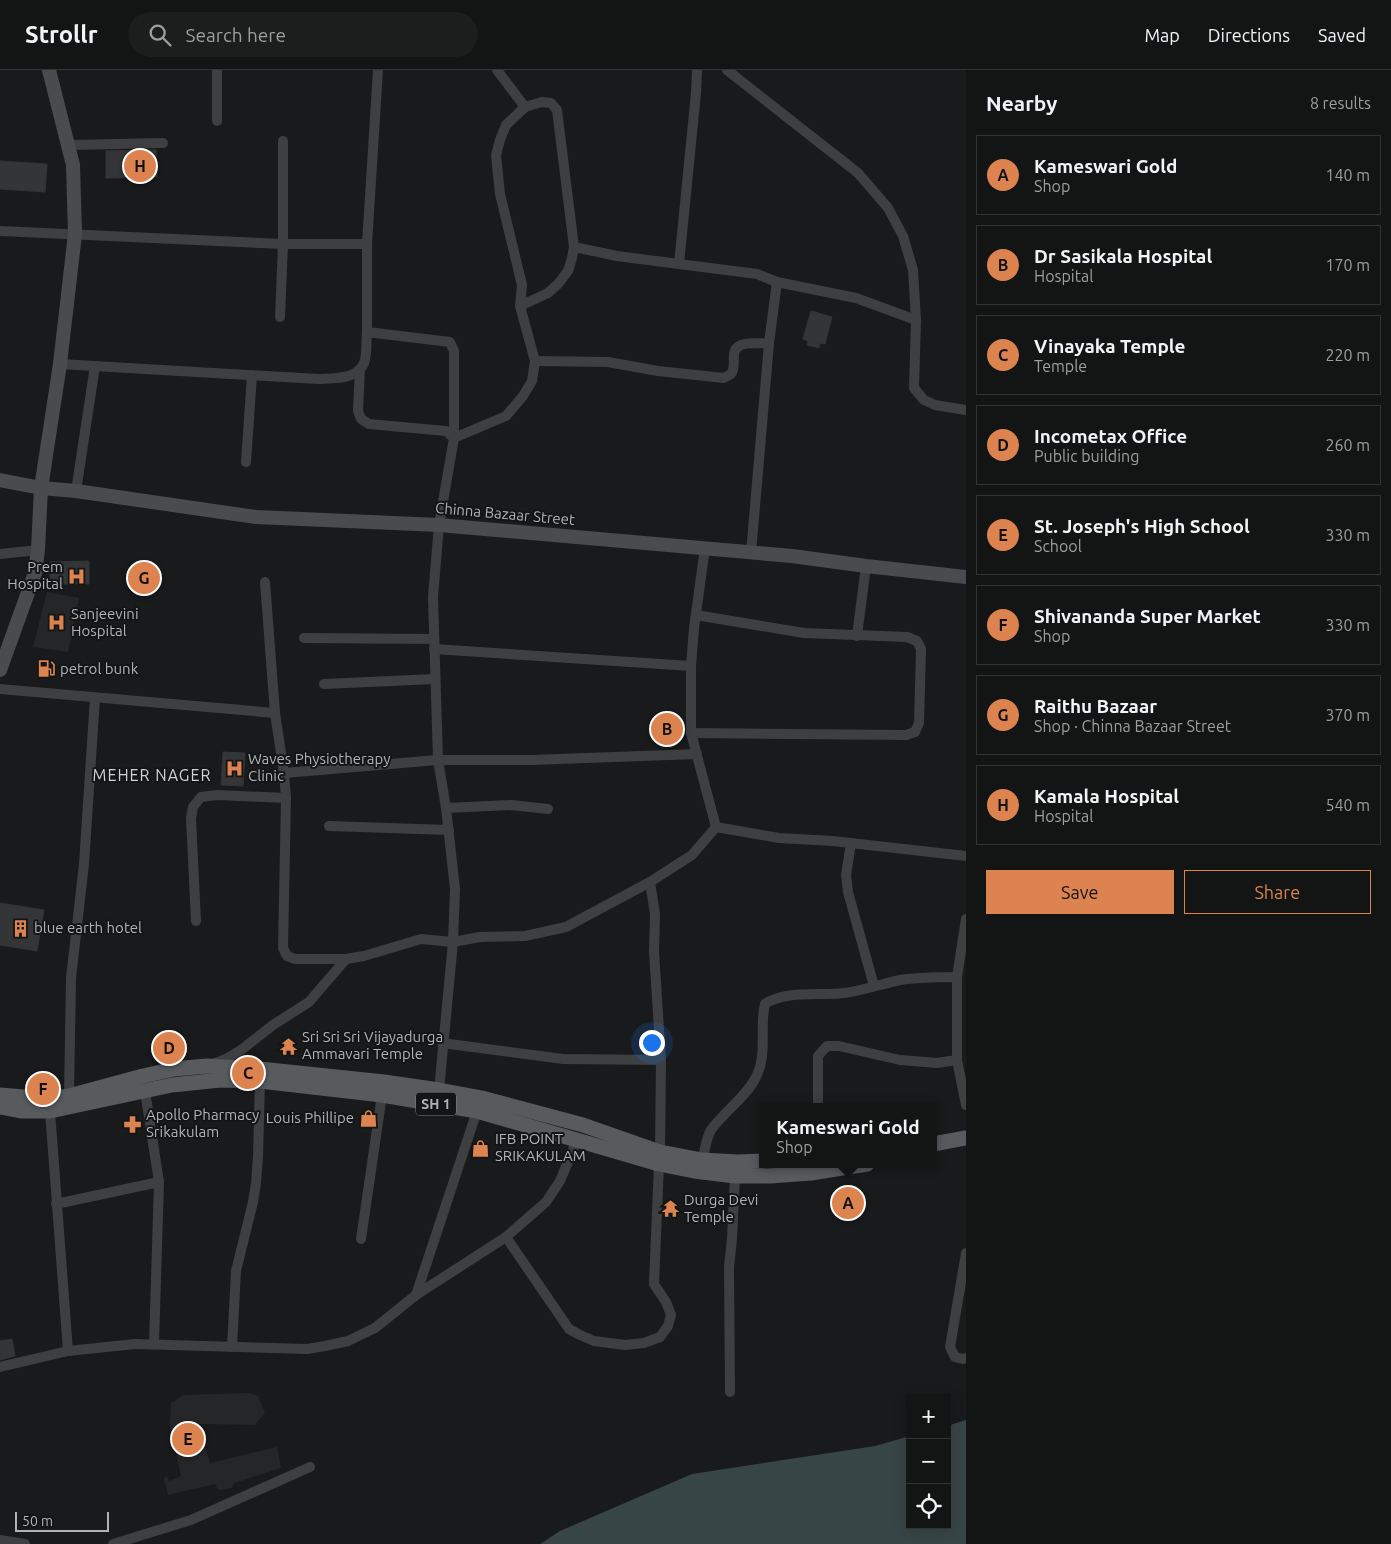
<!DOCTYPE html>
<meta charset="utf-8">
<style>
:root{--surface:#131414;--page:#1c1d1d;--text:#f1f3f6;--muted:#9d9ea0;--line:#323334;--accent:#dc8350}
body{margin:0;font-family:Ubuntu,sans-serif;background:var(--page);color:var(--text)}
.controls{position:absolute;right:15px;bottom:15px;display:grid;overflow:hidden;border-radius:0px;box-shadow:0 2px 12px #0003}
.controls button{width:45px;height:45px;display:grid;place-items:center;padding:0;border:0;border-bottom:1px solid var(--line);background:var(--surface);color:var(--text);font:25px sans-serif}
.scale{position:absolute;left:15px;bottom:12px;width:94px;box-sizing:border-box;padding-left:5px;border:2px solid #adb4b9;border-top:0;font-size:14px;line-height:18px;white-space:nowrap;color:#adb4b9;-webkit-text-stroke:4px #141516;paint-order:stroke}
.you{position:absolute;left:651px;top:972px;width:18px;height:18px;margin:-12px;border:4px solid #fff;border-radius:50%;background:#1a73e8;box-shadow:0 0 0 8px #1a73e833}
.badge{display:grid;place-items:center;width:32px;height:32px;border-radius:50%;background:var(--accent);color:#111;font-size:16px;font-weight:700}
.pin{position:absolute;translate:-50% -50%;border:2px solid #fff;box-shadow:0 1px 5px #0006}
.popup{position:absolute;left:759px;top:1033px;width:178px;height:65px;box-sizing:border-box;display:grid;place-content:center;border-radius:0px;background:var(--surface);filter:drop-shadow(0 1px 4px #0005);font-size:16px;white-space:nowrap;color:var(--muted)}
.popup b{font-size:19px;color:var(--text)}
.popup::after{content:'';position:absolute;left:50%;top:100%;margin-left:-10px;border:10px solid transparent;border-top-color:var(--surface)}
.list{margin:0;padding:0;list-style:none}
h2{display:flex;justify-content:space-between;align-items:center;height:65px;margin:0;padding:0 20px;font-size:21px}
h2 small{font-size:16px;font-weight:400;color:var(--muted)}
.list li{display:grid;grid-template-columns:32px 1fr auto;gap:15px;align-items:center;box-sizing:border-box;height:80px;margin:0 10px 10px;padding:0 10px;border:1px solid var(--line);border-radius:0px}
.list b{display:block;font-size:19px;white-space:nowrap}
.list p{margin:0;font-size:16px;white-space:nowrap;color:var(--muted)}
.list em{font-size:16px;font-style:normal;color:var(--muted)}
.actions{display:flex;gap:10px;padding:15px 20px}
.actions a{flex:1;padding:11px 0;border:1px solid var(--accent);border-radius:0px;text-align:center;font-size:18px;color:var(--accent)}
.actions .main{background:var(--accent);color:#111}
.icon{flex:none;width:28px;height:28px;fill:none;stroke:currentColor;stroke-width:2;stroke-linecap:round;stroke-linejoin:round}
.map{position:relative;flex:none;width:966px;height:1474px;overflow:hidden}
header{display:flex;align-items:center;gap:30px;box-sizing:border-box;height:70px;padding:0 25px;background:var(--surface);border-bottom:1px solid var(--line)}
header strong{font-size:24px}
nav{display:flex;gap:28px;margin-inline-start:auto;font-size:18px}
.search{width:350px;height:45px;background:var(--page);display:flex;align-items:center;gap:12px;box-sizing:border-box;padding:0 18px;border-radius:28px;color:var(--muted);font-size:19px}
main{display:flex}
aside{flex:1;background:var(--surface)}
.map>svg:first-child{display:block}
</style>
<header>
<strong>Strollr</strong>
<div class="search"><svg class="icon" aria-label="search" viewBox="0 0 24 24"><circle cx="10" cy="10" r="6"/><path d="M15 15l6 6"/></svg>Search here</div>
<nav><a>Map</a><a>Directions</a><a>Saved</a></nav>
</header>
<main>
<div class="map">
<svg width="966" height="1474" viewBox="0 0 966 1474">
<rect width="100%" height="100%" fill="#191a1b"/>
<g fill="#252628">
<path d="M47,522l32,6 -11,54 -35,-5z"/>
<path d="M249,1323l9,3 7,17 -10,12 -56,-1 11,39 67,-16 4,21 -47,15 -2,5 -14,2 -3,-6 -47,11 -4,-17 3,-2 2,5 12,-5 -11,-51 1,-22 12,-8z"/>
</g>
<path fill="#384546" d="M966,1350v124h-426l20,-13 132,-57 183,-28 35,-10v89h37v-99z"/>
<g fill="#343537" stroke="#333437">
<path d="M156,80l1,27 -51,1v-27z"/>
<path d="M0,91l47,3 -2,28 -45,-3z"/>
<path d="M811,241l21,6 -7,27 -5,-1 -1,5 -12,-3 1,-4 -5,-2z"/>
<path d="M89,491v23h-39v-22z"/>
<path d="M659,644h18l1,27 -19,1z"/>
<path d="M223,682l22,1 -2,33 -22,-1z"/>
<path d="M0,833l44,7 -7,41 -37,-6z"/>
<path d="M12,1269l3,17 -15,4v-19z"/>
</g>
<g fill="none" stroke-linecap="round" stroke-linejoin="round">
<g stroke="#3d3f41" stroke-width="10">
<path d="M217,0v51"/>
<path d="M727,0l131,103 30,35 15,28 10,34 3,50 -2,68 10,12 11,5 31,5"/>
<path d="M69,75l94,-2"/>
<path d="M0,161l283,13h84l11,-174"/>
<path d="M367,174v88l83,10 4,9v87"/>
<path d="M574,177l43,9 62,8 17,-171 1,-23"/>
<path d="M679,194l78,10 20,8 79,16 60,22"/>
<path d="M520,236l28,-13 10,-9 10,-13 4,-13 2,-11 -17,-137 -6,-7 -9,-1 -17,5"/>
<path d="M280,247l3,-73v-103"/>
<path d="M535,291l73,1 50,9 66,7c1,-1 6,-3 7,-4 7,-8 -3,-24 10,-29 7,-3 19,-1 28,-2l8,-61"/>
<path d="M60,294l258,15c16,-1 42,1 47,-19 2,-8 1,-19 2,-28"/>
<path d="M360,299l-2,42 3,8 8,5 77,7 8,7"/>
<path d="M246,392l6,-87"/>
<path d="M76,421l19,-125"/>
<path d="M751,483l18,-210"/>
<path d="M0,484l38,-4"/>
<path d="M265,512l10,131"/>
<path d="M857,566l9,-70"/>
<path d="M304,568l130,1"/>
<path d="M434,579l257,17"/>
<path d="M324,614l111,-5"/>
<path d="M0,619l275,24 9,60 2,25 -3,150 4,8 8,3h51l-37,43 -36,23 -32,25 -15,9 -15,6"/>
<path d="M691,663l215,2 9,-3 4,-9 2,-74 -4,-8 -10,-4 -103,-4 -108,-18"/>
<path d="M284,703l154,-13h93l166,-6"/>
<path d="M446,738l65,-3 37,4"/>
<path d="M329,756l120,4"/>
<path d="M716,757l63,11 54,3 133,15"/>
<path d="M851,773l-5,32 2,17 26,94"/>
<path d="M650,812l5,32 -1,38 7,108 -1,92"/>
<path d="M196,851l-5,-103 2,-11 8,-10 16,-2 69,3"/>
<path d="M346,889l18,-3 57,-17 32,3 27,-5 45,-1 41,-9 84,-45 42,-27 24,-28 -25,-94v-67l3,-38 11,-80"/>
<path d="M957,907l9,-58"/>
<path d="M442,973l121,16 98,1"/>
<path d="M439,1020l14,-148 2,-53 -9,-81 -8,-48 -5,-163 6,-72 15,-87 52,-22 17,-20 9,-15 3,-20 -15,-55 2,-21 -22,-91 -4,-39 4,-15 6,-15 19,-18 -28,-37"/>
<path d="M145,1021l14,91 -5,162"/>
<path d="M69,1026l2,-118 13,-114 11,-166"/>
<path d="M818,1037v-51l9,-10h12l61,14 37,3 20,-3"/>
<path d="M50,1041l18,240"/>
<path d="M702,1090c3,-9 4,-22 9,-30 13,-18 36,-34 45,-53 12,-23 3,-50 9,-73 20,-14 55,-8 79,-11 18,-2 37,-9 56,-13 19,-3 38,-3 57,-3v83l9,45"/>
<path d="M56,1134l103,-22"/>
<path d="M506,1167l63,92 11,6 14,6 31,4 19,-2 16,-6 8,-11 3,-11 -5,-13 -12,-18 5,-120"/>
<path d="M361,1169l21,-144"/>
<path d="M966,1183l-16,94 5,10 8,2 3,-1"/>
<path d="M416,1225l61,-184"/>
<path d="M232,1277l4,-76 17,-69 3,-19 2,-26 2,-76"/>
<path d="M0,1297l68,-16 67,-7 172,5 18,-3 23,-5 27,-13 41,-33 90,-58 40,-35 14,-21 17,-41"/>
<path d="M730,1322l-1,-125 3,-28 3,-63"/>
<path d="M0,1470l25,4"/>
<path d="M113,1474l78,-24 119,-53"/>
</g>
<g stroke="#494c4f" stroke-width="14">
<path d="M0,410l41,8 35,3 180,26 183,8 353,31 74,10 100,11"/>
<path d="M0,600l35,-97 3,-23 3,-62 19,-124 15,-130 -2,-69 -24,-95"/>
</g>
<g stroke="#575b5e" stroke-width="15">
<path d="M0,1025l49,4 20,-3 74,-20 31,-7 33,-3 53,3 124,13 55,8 43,8 101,27 77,27 42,8 36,2 25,-1"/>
<path d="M0,1037l22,4h28l122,-26 48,-5 40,1 122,14 95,16 182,53 35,7 41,5h35l41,-3 56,-9"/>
<path d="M933,1074l33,-6"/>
</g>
</g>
<defs>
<symbol id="hospital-bare" viewBox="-9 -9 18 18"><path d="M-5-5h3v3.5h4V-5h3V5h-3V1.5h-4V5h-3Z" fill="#dc8350" stroke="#141516" stroke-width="2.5" paint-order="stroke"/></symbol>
<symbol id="fuel-bare" viewBox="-9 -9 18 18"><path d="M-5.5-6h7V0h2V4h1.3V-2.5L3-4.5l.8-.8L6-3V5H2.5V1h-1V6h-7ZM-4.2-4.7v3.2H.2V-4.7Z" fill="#dc8350" stroke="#141516" stroke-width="2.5" paint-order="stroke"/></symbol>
<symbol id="building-bare" viewBox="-9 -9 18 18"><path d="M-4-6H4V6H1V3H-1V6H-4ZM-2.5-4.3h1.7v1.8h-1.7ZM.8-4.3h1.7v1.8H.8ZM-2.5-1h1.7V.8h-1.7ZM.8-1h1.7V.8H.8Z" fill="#dc8350" stroke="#141516" stroke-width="2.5" paint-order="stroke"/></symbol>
<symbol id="temple-bare" viewBox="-9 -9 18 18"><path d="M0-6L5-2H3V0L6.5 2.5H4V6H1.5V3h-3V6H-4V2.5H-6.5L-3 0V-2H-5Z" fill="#dc8350" stroke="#141516" stroke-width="2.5" paint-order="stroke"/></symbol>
<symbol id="shop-bare" viewBox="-9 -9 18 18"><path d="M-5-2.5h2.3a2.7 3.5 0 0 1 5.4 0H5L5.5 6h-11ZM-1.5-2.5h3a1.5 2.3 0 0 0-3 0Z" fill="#dc8350" stroke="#141516" stroke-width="2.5" paint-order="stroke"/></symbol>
<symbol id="pharmacy-bare" viewBox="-9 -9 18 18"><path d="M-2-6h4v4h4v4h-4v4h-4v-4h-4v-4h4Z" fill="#dc8350" stroke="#141516" stroke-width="2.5" paint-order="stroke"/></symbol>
</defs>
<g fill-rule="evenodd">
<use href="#hospital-bare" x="64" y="494" width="25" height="25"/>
<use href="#hospital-bare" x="44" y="540" width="25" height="25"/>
<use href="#fuel-bare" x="34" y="586" width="25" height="25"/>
<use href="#hospital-bare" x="222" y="686" width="25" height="25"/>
<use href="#building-bare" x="8" y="846" width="25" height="25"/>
<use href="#temple-bare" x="276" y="964" width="25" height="25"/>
<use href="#shop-bare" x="356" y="1036" width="25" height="25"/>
<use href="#pharmacy-bare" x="120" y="1042" width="25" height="25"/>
<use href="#shop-bare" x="468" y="1066" width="25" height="25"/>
<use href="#temple-bare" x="658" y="1126" width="25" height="25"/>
</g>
<g text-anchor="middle" stroke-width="4" stroke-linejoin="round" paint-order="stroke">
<rect fill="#141516" stroke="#7f8488" stroke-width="1" x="416" y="1022.5" width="40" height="23" rx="4"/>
<g font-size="14" font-weight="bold" fill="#adb4b9">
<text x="436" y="1039">SH 1</text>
</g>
<g font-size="15" fill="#adb4b9" stroke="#141516">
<text transform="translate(505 444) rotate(5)" y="5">Chinna Bazaar Street</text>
</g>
<g font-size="15" fill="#adb4b9" stroke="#141516" text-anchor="start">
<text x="63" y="502" text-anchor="end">Prem<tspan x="63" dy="17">Hospital</tspan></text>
<text x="71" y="549">Sanjeevini<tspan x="71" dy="17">Hospital</tspan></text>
<text x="60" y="604">petrol bunk</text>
<text x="248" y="694">Waves Physiotherapy<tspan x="248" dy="17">Clinic</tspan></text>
<text x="34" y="863">blue earth hotel</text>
<text x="302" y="972">Sri Sri Sri Vijayadurga<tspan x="302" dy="17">Ammavari Temple</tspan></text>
<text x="146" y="1050">Apollo Pharmacy<tspan x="146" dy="17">Srikakulam</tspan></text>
<text x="354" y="1053" text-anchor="end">Louis Phillipe</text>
<text x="495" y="1074">IFB POINT<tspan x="495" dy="17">SRIKAKULAM</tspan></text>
<text x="684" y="1135">Durga Devi<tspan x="684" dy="17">Temple</tspan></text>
</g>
<g font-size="16" letter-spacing="1" fill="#ced2d5" stroke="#141516">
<text x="152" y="711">MEHER NAGER</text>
</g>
</g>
</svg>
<div class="controls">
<button>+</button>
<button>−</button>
<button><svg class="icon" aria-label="locate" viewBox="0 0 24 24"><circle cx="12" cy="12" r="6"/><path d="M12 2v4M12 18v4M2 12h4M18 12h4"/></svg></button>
</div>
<div class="scale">50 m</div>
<div class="you"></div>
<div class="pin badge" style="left:848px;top:1133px">A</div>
<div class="popup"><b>Kameswari Gold</b>Shop</div>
<div class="pin badge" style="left:667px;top:659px">B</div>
<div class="pin badge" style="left:248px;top:1003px">C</div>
<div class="pin badge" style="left:169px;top:978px">D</div>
<div class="pin badge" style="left:188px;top:1369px">E</div>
<div class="pin badge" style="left:43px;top:1019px">F</div>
<div class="pin badge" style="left:144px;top:508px">G</div>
<div class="pin badge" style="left:140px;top:96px">H</div>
</div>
<aside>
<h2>Nearby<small>8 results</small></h2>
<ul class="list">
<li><span class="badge">A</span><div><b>Kameswari Gold</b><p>Shop</p></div><em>140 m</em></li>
<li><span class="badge">B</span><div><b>Dr Sasikala Hospital</b><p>Hospital</p></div><em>170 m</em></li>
<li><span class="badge">C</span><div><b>Vinayaka Temple</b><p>Temple</p></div><em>220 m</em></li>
<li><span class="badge">D</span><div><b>Incometax Office</b><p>Public building</p></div><em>260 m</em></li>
<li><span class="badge">E</span><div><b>St. Joseph's High School</b><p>School</p></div><em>330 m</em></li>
<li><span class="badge">F</span><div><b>Shivananda Super Market</b><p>Shop</p></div><em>330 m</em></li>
<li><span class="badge">G</span><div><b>Raithu Bazaar</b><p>Shop · Chinna Bazaar Street</p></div><em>370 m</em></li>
<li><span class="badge">H</span><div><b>Kamala Hospital</b><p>Hospital</p></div><em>540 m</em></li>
</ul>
<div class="actions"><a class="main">Save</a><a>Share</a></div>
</aside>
</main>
